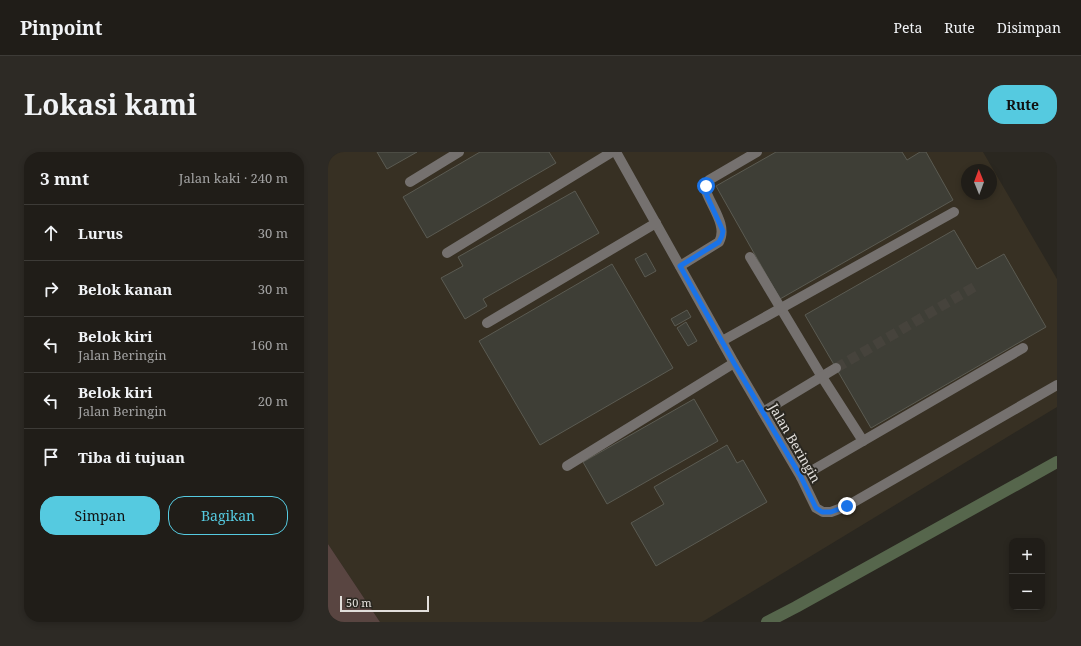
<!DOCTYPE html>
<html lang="id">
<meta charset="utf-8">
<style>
:root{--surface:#201d18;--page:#2d2a25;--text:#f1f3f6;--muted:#a2a2a2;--line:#3d3b37;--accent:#55cae0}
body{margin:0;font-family:"Noto Serif",serif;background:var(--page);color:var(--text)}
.controls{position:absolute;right:12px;bottom:12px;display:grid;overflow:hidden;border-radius:8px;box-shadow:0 2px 6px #0003}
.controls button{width:36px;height:36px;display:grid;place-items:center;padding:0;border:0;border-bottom:1px solid var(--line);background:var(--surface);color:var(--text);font:20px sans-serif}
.compass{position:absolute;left:633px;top:12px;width:36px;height:36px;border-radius:50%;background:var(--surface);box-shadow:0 2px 6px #0003;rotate:359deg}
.scale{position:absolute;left:12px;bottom:10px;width:89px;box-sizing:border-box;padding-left:4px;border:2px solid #e2dfdb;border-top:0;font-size:11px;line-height:14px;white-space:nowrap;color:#e2dfdb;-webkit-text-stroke:3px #2a2720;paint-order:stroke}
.stop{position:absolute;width:12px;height:12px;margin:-9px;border:3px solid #1a73e8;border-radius:50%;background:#fff}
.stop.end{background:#1a73e8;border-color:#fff;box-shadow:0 1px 4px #0008}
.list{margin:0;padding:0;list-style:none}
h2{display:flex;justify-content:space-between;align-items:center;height:52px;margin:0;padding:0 16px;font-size:17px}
h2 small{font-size:13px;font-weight:400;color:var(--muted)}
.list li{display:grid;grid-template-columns:26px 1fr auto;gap:12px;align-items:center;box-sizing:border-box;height:56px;padding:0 16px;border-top:1px solid var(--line)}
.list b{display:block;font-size:15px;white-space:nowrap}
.list p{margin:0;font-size:13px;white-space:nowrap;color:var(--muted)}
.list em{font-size:13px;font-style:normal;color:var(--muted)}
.actions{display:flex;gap:8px;padding:12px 16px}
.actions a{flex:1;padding:9px 0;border:1px solid var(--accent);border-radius:16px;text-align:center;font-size:14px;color:var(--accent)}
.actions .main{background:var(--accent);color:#111}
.icon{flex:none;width:22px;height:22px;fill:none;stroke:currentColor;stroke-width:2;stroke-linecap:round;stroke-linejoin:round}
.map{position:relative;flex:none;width:729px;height:470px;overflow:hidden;border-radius:16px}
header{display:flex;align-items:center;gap:24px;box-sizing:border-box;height:56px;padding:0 20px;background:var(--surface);border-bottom:1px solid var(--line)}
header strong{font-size:19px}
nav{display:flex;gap:22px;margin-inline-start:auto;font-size:14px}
.intro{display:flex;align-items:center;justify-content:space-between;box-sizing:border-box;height:96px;padding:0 24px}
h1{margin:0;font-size:28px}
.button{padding:10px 18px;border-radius:16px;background:var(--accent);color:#111;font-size:14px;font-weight:700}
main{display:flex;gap:24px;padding:0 24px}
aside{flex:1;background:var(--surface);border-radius:16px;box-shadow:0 2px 6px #0003}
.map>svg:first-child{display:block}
</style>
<header>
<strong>Pinpoint</strong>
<nav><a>Peta</a><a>Rute</a><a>Disimpan</a></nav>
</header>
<div class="intro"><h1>Lokasi kami</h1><a class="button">Rute</a></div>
<main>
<aside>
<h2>3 mnt<small>Jalan kaki · 240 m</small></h2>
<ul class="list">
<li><svg class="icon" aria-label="ahead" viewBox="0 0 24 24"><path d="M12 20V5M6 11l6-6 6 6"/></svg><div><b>Lurus</b></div><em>30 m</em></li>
<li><svg class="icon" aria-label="right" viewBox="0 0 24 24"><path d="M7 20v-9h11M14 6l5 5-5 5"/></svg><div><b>Belok kanan</b></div><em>30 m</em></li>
<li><svg class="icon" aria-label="left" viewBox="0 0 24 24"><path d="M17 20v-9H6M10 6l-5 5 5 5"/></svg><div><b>Belok kiri</b><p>Jalan Beringin</p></div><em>160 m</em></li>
<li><svg class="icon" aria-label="left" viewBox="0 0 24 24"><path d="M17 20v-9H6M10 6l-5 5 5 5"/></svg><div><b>Belok kiri</b><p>Jalan Beringin</p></div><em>20 m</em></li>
<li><svg class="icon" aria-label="arrive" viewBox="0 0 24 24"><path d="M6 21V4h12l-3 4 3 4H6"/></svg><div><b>Tiba di tujuan</b></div></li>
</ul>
<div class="actions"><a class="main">Simpan</a><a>Bagikan</a></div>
</aside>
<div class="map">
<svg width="729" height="470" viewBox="0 0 729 470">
<rect width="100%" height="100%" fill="#2a2720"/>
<path fill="#373023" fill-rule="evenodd" d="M0,0h655l74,127v128l-355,215h-322l-52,-78zM639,18h24v24h-24z"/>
<path fill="#594541" d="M0,392l52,78h-52z"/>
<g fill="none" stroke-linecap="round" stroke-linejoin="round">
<path stroke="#56664c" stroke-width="12" d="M439,470l29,-15 261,-145"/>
</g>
<g fill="#3e3e36" stroke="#5b5b52">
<path d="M49,0h40l-30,17z"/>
<path d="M152,0h69l7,11 -129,75 -24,-41z"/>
<path d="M448,0h126l5,8 13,-8h6l27,48 -173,99 -64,-113z"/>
<path d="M247,39l24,42 -116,66 4,7 -22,13 -24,-41 22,-12 -5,-9z"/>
<path d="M626,78l23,39 27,-15 42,73 -175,101 -66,-113z"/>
<path d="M318,101l10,18 -11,6 -10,-18z"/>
<path d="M284,112l61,104 -133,77 -61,-104z"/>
<path d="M359,158l4,7 -16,9 -4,-7z"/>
<path d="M358,170l11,19 -9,5 -11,-18z"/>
<path d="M366,247l24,42 -111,63 -24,-42z"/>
<path d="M399,293l10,18 6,-3 24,42 -111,64 -25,-43 33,-19 -10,-17z"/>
</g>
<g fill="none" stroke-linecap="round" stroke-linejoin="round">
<path stroke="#46433c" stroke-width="10" stroke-dasharray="10 5" stroke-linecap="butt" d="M508,216l138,-81"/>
<g stroke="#75716f" stroke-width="10">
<path d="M288,0l118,211 67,114 15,31 7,4h8l16,-6 210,-121"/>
<path d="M82,30l49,-30"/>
<path d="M119,101l165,-101"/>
<path d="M422,105l72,120 41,64"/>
<path d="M352,114l39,-24c9,-16 -8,-36 -13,-51v-6l3,-5 48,-28"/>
<path d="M159,171l169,-100"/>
<path d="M394,189l232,-129"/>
<path d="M435,260l73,-44"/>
<path d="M239,314l167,-103"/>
<path d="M473,325l222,-129"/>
</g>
</g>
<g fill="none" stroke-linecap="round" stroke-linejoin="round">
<path stroke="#1a73e8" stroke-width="5" d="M378,34l1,10 16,35 -1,5 -3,6 -39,24 54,97 67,114 15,31 6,4h9l16,-6"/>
</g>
<g text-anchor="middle" stroke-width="4" stroke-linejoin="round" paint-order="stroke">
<g font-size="13" fill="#e2dfdb" stroke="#2a2720">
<text transform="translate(467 291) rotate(60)" y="5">Jalan Beringin</text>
</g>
</g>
</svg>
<div class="controls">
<button>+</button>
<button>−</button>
</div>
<svg class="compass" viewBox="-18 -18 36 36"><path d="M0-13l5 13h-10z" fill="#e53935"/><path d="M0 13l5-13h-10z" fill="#a2a2a2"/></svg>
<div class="scale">50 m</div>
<div class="stop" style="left:378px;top:34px"></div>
<div class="stop end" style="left:519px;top:354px"></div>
</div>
</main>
